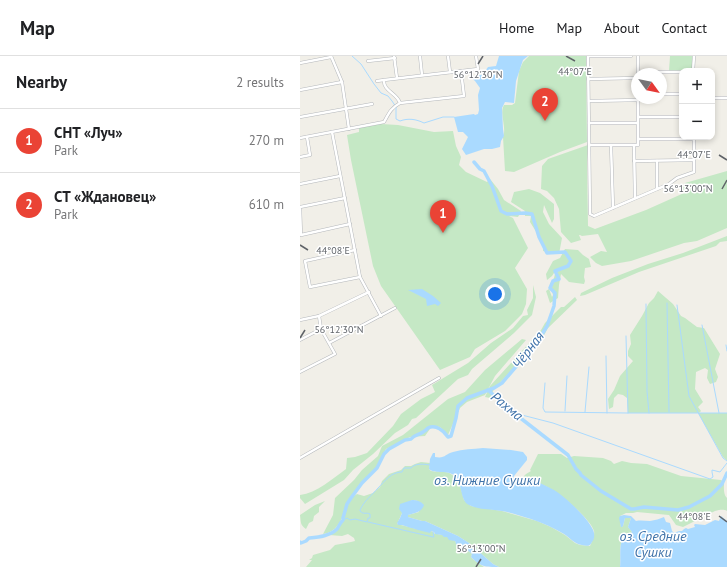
<!DOCTYPE html>
<meta charset="utf-8">
<style>
:root{--surface:#fff;--page:#f6f6f6;--text:#202124;--muted:#757577;--line:#e0e0e0;--accent:#ea4335}
body{margin:0;font-family:"PT Sans",sans-serif;background:var(--page);color:var(--text)}
.controls{position:absolute;right:12px;top:12px;display:grid;overflow:hidden;border-radius:8px;box-shadow:0 2px 6px #0003}
.controls button{width:36px;height:36px;display:grid;place-items:center;padding:0;border:0;border-bottom:1px solid var(--line);background:var(--surface);color:var(--text);font:20px sans-serif}
.compass{position:absolute;left:331px;top:12px;width:36px;height:36px;border-radius:50%;background:var(--surface);box-shadow:0 2px 6px #0003;rotate:123deg}
.you{position:absolute;left:195px;top:238px;width:14px;height:14px;margin:-10px;border:3px solid #fff;border-radius:50%;background:#1a73e8;box-shadow:0 0 0 6px #1a73e833}
.badge{display:grid;place-items:center;width:26px;height:26px;border-radius:50%;background:var(--accent);color:#fff;font-size:13px;font-weight:700}
.pin{position:absolute;translate:-50% -33px;filter:drop-shadow(0 1px 2px #0008)}
.pin::after{content:'';position:absolute;top:21px;width:14px;height:12px;background:inherit;clip-path:polygon(0 0,100% 0,50% 100%)}
.list{margin:0;padding:0;list-style:none}
h2{display:flex;justify-content:space-between;align-items:center;height:52px;margin:0;padding:0 16px;font-size:17px}
h2 small{font-size:13px;font-weight:400;color:var(--muted)}
.list li{display:grid;grid-template-columns:26px 1fr auto;gap:12px;align-items:center;box-sizing:border-box;height:64px;padding:0 16px;border-top:1px solid var(--line)}
.list b{display:block;font-size:15px;white-space:nowrap}
.list p{margin:0;font-size:13px;white-space:nowrap;color:var(--muted)}
.list em{font-size:13px;font-style:normal;color:var(--muted)}
.map{position:relative;flex:none;width:427px;height:511px;overflow:hidden}
header{display:flex;align-items:center;gap:24px;box-sizing:border-box;height:56px;padding:0 20px;background:var(--surface);border-bottom:1px solid var(--line)}
header strong{font-size:19px}
nav{display:flex;gap:22px;margin-inline-start:auto;font-size:14px}
main{display:flex}
aside{flex:1;background:var(--surface)}
.map>svg:first-child{display:block}
</style>
<header>
<strong>Map</strong>
<nav><a>Home</a><a>Map</a><a>About</a><a>Contact</a></nav>
</header>
<main>
<aside>
<h2>Nearby<small>2 results</small></h2>
<ul class="list">
<li><span class="badge">1</span><div><b>СНТ «Луч»</b><p>Park</p></div><em>270 m</em></li>
<li><span class="badge">2</span><div><b>СТ «Ждановец»</b><p>Park</p></div><em>610 m</em></li>
</ul>
</aside>
<div class="map">
<svg width="427" height="511" viewBox="0 0 427 511">
<rect width="100%" height="100%" fill="#f1efe8"/>
<g fill="#c5e8c5">
<path d="M229,0h57l1,86 -27,10 -46,20 -9,-1 -2,-34c4,-10 -4,-23 1,-32h8l3,-2 4,-32 4,-9z"/>
<path d="M370,0h22v15h-23z"/>
<path d="M81,68l17,1 36,7 19,-1 3,15 5,11 -2,8 7,7 21,10 3,-3 8,10 6,11 17,11 -3,6 -9,-1 4,2 15,30 -13,20 12,21 -1,15 -4,10 -17,17 -30,18 -5,8 -30,13 -59,-84 -8,-20 -22,-106 -4,-25 12,-3v-4z"/>
<path d="M288,89l-1,17 1,64 7,3 51,-19 38,-17 -1,-6 2,-4 42,-12v57l-30,13 -13,2 -53,18 -29,5 -6,-3 -6,-6 11,-6 6,1 -9,-18 -16,2 -2,-1h-1l2,5 -10,3 -10,-11 -2,-23 -5,-11 -7,-7 -6,-2 1,-23 6,-7z"/>
<path d="M229,133l11,4 14,11v15l-2,4 -8,-18 -1,7 6,12 13,14 -3,16 -16,-3 1,-7 -14,-22 1,-6h-6v-5l-14,-9 3,-10z"/>
<path d="M427,180v5l-7,1 -4,4 -77,26 -54,23 -5,1 1,-3 31,-15 36,-14 35,-11z"/>
<path d="M265,193l13,1 5,5 6,4 2,8 -6,1 -1,9 1,4 -1,3 -15,-2 -8,-8 -2,11 -1,13 -8,5 -4,-12 3,-2 3,8 1,-2 -3,-11 4,-6 2,-8 -4,6 -5,4 -1,-6 7,-13 7,-3z"/>
<path d="M233,229l3,12 -4,18 -18,18 -42,36 -4,6 -10,4 -42,39 -4,1 -4,6 -13,8 -22,21 -20,16 -9,10 -39,24 -5,-6v-3c17,-2 32,-16 46,-26l1,-11 8,-1 12,-4 26,-27 8,-12 20,-15 14,-7 -3,-7 36,-22 23,-20 22,-15 10,-12 5,-1 -1,-5 6,-12z"/>
<path d="M358,235l15,13 8,12 4,2 12,9 7,1 16,26 -5,15 3,8 -2,5 -6,2 -3,-6 1,-8 -3,-2 -9,4 -1,17 8,13 -5,5 3,4 -2,2h28v48l-4,-4 -25,-44h-70l-1,-15 -4,-3 -5,-1 -4,4 -1,9 -4,2 -1,-10 6,-9 6,-14 13,-15 -5,-5v-5l3,-7 -1,-9 12,-19 7,-13 5,-5z"/>
<path d="M275,241l2,3 -29,28 -5,9 -49,52 -4,9 -5,-1 5,-11 51,-56 4,-7 16,-16h3z"/>
<path d="M222,283l4,1 -31,36 -10,19 -18,7 -7,6 -12,27 -8,-8 -8,-1 -7,10 -15,1 -24,12 -10,19 -17,17 -9,13 -2,4 3,-4 6,-4 7,2 9,-3 7,-6 2,-6 7,-7 12,-4 4,-4h6l4,-2 6,-2 9,1 -1,6 2,2c5,1 9,0 14,1 14,2 16,17 19,28l7,6 31,5 35,10 14,6 14,8 10,8 5,2 10,1c2,-4 5,-11 4,-15 -3,-11 -30,-34 -40,-40 -7,-5 -15,-7 -22,-12l-6,3 -2,-6 2,-2 5,-3 -1,-1 8,-16h23l6,4 7,-2 29,2 8,3 3,3 8,-3 9,2 16,1 34,12 40,4 3,2c0,6 -1,12 3,16v13c-4,-2 -7,-1 -12,0l-32,16 -7,-2 -7,-10 -32,-3 -4,1h-7l-6,3 1,11 2,-1 2,-8 2,-1 4,1 -3,9 4,5c-2,4 -7,5 -10,9 -3,4 -1,20 -2,26h-121l-6,-3 -24,-21 -11,-7 -33,-15h-3l-14,-4v-2l11,-3 -1,-11 -6,-1 -10,13 -5,11 20,5 14,2 2,1 2,2c6,0 14,2 19,6 2,2 2,4 4,5 4,4 10,5 14,9l-1,3 3,3 10,7h-178l6,-7h-3l3,-2 1,-3 17,-5 5,-5 16,-3 4,-1 -1,-3 -6,-4 -6,2 -13,-1 8,-6 3,-5 3,-3 -1,-3c-4,8 -9,15 -19,16l10,-19 2,-17 19,-18 8,-10 16,-14 4,-10 21,-11 45,-36 17,-7 20,-22z"/>
<path d="M25,445l-6,6v5l-5,4 -1,5 -4,2 -3,6c-6,-4 -5,-7 -6,-14l15,-10z"/>
</g>
<g fill="#aadaff">
<path d="M199,0h29l-5,4 -7,21 -2,22 -9,-1 -3,6 1,21 1,7 -3,5 -1,6 -8,2h-8l-18,6 -4,-6 6,-12 -5,-5h-5l-4,-15 20,-3 1,1 3,-1 1,-4 -1,-15 2,-7 -5,-7 -5,-4h5l8,-3 5,-7 8,-1z"/>
<path d="M122,233l11,7 8,7 -3,3 -3,-2 -8,2 -1,-7 -18,-9z"/>
<path d="M183,392l28,2 12,2 4,5v3l-13,16 -1,2 11,5 8,-4c7,4 15,7 22,11 10,6 33,27 38,38 3,5 3,10 0,14 -2,5 -6,4 -10,3 -7,-1 -12,-7 -18,-11 -10,-6 -21,-11 -33,-15 -10,-3 -19,-6 -29,-8 -11,-2 -23,-1 -33,-6 -9,-4 -6,-20 -14,-29 -8,-7 -19,-1 -26,-7l1,-10 3,-6h2v4c10,2 10,-3 18,-5 10,-3 20,-3 30,-4z"/>
<path d="M112,444c4,0 9,1 12,5 -2,7 -9,8 -16,10v2l14,4h3l33,15 11,7 24,21 6,3c-14,0 -18,0 -28,-10l1,-3c-4,-4 -9,-6 -15,-8l-2,-5 -6,-1 -2,-3h-3l-2,-2 -7,-1 -1,-2 -3,-1 -1,2 -12,-3 -6,-2h-1l-9,-3h-4l-1,-2 3,-5 2,-5 -3,-4 1,-5z"/>
<path d="M324,459l7,1 5,5c5,-1 9,0 14,0 5,-1 10,-2 14,-4l2,5 4,1 2,8 2,2 5,-2h3l2,-2 2,-1 2,1 7,-2 -1,-2 1,-1 10,1 10,-5 4,1 2,-5 6,5v46h-107c1,-6 -1,-21 2,-26 3,-4 7,-5 10,-9l-4,-5 3,-9h-6l-2,8 -1,1h-1l-2,-9 1,-2z"/>
</g>
<g fill="none" stroke-linecap="round" stroke-linejoin="round">
<g stroke="#aadaff" stroke-width="1">
<path d="M52,0l9,8 13,20 7,9 7,3 4,5 4,6v12l4,2c8,-3 16,-2 24,2l19,-6h11"/>
<path d="M367,247l2,109"/>
<path d="M346,248l1,87 2,22"/>
<path d="M377,249l12,91 34,62 4,3"/>
<path d="M402,269l17,88"/>
<path d="M326,280l2,77"/>
<path d="M426,289l1,6"/>
<path d="M306,300l1,57"/>
<path d="M245,327l-2,25 2,4 83,1h99"/>
<path d="M265,355l2,-35"/>
<path d="M285,356l4,-45"/>
<path d="M214,357l39,10 157,56 3,-2 -1,-5v-2l8,2 7,-9"/>
<path d="M43,464l4,-2 3,2 5,-1 12,3 1,-4h2v-4c-4,-2 -6,1 -10,-3v-1c4,-9 12,-15 18,-22 7,-7 13,-16 24,-16l2,-4h7c4,-5 13,-4 19,-3"/>
<path d="M68,466l65,15h1l-1,-5"/>
</g>
<g stroke="#aadaff" stroke-width="3.5">
<path d="M188,334l26,23 54,42 8,14 4,4 1,2 20,16 30,18h3l10,-2 34,3 11,-3 21,-11 12,-12 5,-11"/>
<path d="M0,486l1,1 5,-2 3,-3c10,-1 21,-2 28,-9 2,-3 3,-6 6,-9v-2l4,-14 4,-6 11,-15 15,-15 7,-14 5,-5 16,-9 6,-1c3,-4 8,-4 12,-7 2,-1 3,-2 5,-4 8,-4 16,3 20,9l3,-1 5,-18 2,-12 9,-8 27,-10 8,-5 36,-42 9,-15 7,-20 1,-13 -5,-5 3,-7 6,-2 -4,-8 13,-5 3,-5 -6,-9 -18,1 -8,-16 -7,-23 -7,-1 -18,1 -6,-3 -9,-25 -8,-15 -4,-2 -6,-7"/>
</g>
<defs>
<g id="minor">
<path d="M31,0l11,26 7,47"/>
<path d="M94,0l3,22"/>
<path d="M120,0l2,19"/>
<path d="M148,0l2,16"/>
<path d="M288,0l2,158 4,2 75,-32 8,-6 17,-6v-35"/>
<path d="M288,0h43"/>
<path d="M338,0v18"/>
<path d="M68,5l27,-3"/>
<path d="M0,7l31,-6"/>
<path d="M393,15l1,-15"/>
<path d="M338,16h44"/>
<path d="M288,23l49,-1"/>
<path d="M77,25l7,-1"/>
<path d="M0,34l42,-8"/>
<path d="M361,38h21"/>
<path d="M412,42h15"/>
<path d="M289,45l49,-1"/>
<path d="M100,47l64,-7 -3,-25"/>
<path d="M0,61l72,-13"/>
<path d="M339,61h43"/>
<path d="M289,67h49"/>
<path d="M32,76l28,145 21,39"/>
<path d="M0,82l84,-16c5,-9 7,-14 16,-19 -3,-10 -17,-12 -16,-23l94,-11 -2,-13"/>
<path d="M339,83h55"/>
<path d="M289,89h49v-47"/>
<path d="M311,89l2,63"/>
<path d="M334,89l1,53"/>
<path d="M0,101l10,-2 -3,-18"/>
<path d="M334,105l60,-1"/>
<path d="M357,105v28"/>
<path d="M0,128l40,-8"/>
<path d="M45,142l-45,9 1,28 49,-11"/>
<path d="M55,194l-50,11 5,26 50,-10"/>
<path d="M0,264l19,-4 50,-24"/>
<path d="M0,284l21,-11"/>
<path d="M29,287l66,-35"/>
<path d="M0,316l35,-18 -14,-25 -2,-13"/>
<path d="M0,402l139,-80"/>
</g>
</defs>
<use href="#minor" stroke="#b5b8bc" stroke-width="3.5"/>
<use href="#minor" stroke="#fff" stroke-width="2.5"/>
</g>
<path fill="none" stroke="#5f6368" stroke-width="1.5" d="M266,0l9,5M178,8l5,-8M419,99l8,5M422,133l5,-9M0,189l8,5M0,282l5,-8M419,460l8,6M176,511l5,-8"/>
<g text-anchor="middle" stroke-width="3" stroke-linejoin="round" paint-order="stroke">
<g font-size="14" font-style="italic" fill="#4174aa" stroke="#fff">
<text transform="translate(228 294) rotate(-53)" y="5">Чёрная</text>
<text transform="translate(207 350) rotate(39)" y="5">Рахма</text>
<text x="187" y="429">оз. Нижние Сушки</text>
<text x="353" y="485">оз. Средние<tspan x="353" dy="16">Сушки</tspan></text>
</g>
</g>
<g font-size="10" text-anchor="middle" fill="#5f6368" stroke="#fff" stroke-width="3" stroke-linejoin="round" paint-order="stroke">
<text x="275" y="19">44°07'E</text>
<text x="178" y="22">56°12'30"N</text>
<text x="394" y="102">44°07'E</text>
<text x="388" y="136">56°13'00"N</text>
<text x="33" y="198">44°08'E</text>
<text x="39" y="277">56°12'30"N</text>
<text x="394" y="464">44°08'E</text>
<text x="181" y="496">56°13'00"N</text>
</g>
</svg>
<div class="controls">
<button>+</button>
<button>−</button>
</div>
<svg class="compass" viewBox="-18 -18 36 36"><path d="M0-13l5 13h-10z" fill="#e53935"/><path d="M0 13l5-13h-10z" fill="#757577"/></svg>
<div class="you"></div>
<div class="pin badge" style="left:143px;top:177px">1</div>
<div class="pin badge" style="left:245px;top:65px">2</div>
</div>
</main>
